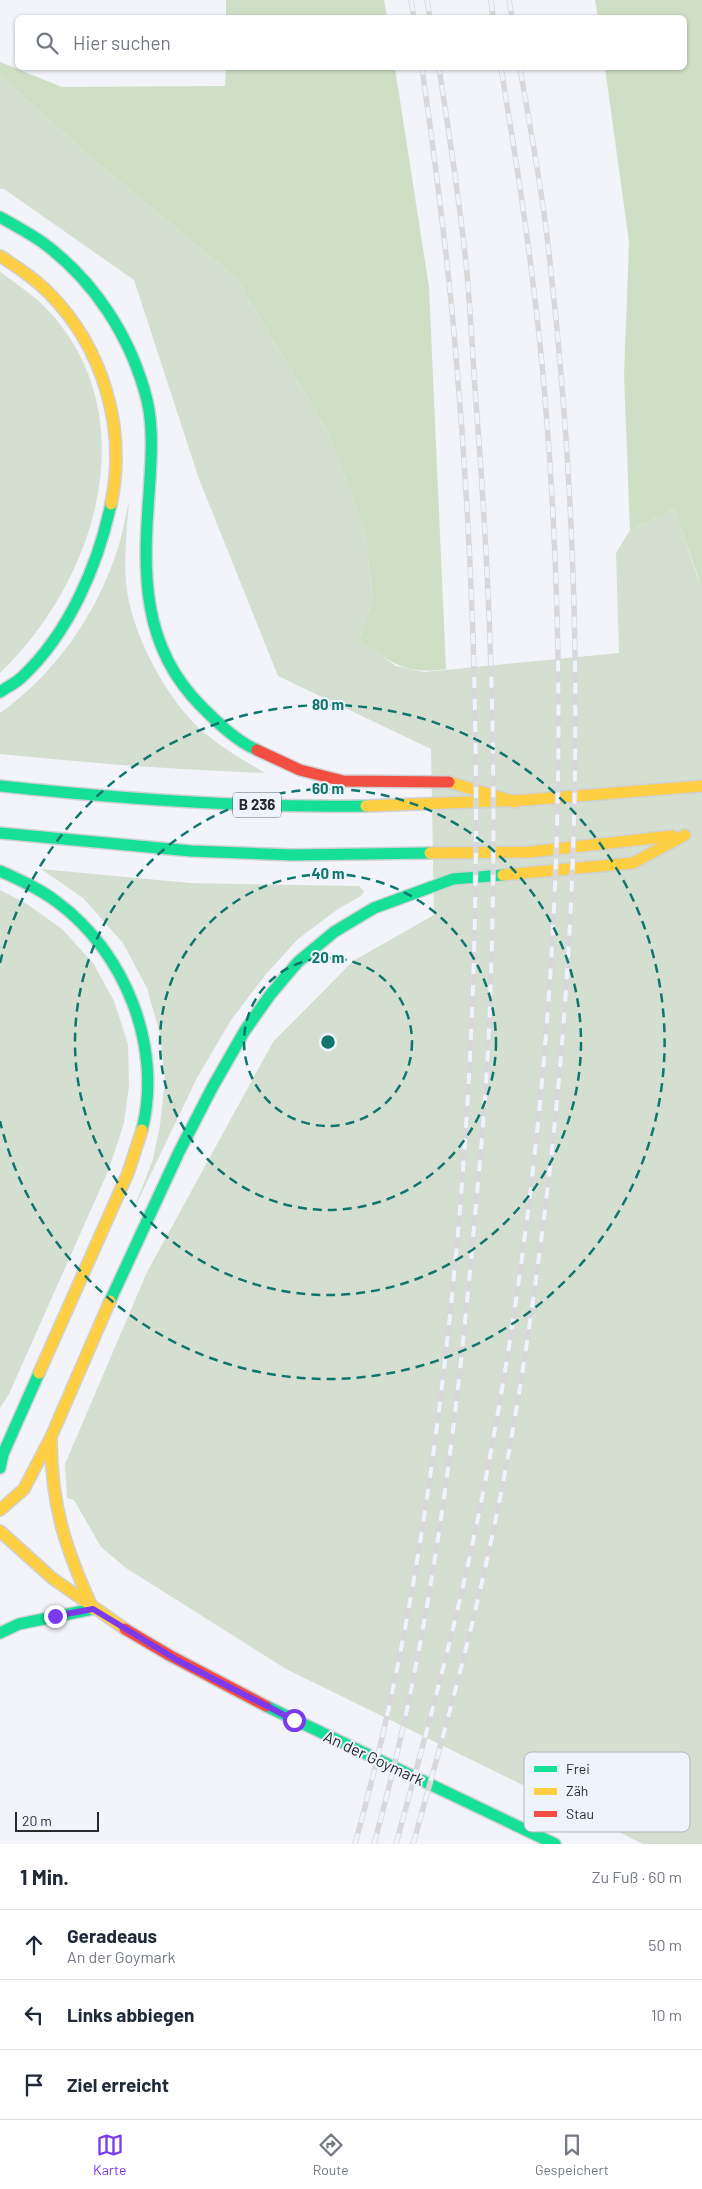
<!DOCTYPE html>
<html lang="de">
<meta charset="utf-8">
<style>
:root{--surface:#fff;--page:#f2f2f3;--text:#1f2937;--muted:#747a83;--line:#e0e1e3;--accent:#7c3aed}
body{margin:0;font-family:Barlow,sans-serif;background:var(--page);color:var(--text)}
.scale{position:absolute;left:15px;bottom:12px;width:84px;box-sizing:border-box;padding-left:5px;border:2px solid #282a2d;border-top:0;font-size:14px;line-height:18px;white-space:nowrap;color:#282a2d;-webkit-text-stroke:4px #eff3fc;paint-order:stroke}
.stop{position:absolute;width:15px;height:15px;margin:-11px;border:4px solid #7c3aed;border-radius:50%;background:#fff}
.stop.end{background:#7c3aed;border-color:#fff;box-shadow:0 1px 5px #0008}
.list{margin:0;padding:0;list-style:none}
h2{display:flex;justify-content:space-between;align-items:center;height:65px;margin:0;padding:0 20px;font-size:21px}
h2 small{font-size:16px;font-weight:400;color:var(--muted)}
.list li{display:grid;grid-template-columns:32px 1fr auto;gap:15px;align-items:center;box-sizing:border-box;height:70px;padding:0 20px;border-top:1px solid var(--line)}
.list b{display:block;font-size:19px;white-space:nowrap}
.list p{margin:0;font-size:16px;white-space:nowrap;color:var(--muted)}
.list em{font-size:16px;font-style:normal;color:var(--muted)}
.icon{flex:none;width:28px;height:28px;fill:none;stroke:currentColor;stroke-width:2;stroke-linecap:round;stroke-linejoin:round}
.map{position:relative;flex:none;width:702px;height:1844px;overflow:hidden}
.search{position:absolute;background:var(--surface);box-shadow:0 1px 4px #0004;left:15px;right:15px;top:15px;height:55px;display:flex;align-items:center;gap:12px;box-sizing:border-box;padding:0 18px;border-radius:8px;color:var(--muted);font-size:19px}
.sheet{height:275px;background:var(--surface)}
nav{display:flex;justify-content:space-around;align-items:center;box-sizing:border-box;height:70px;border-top:1px solid var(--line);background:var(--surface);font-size:14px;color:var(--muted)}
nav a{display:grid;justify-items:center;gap:2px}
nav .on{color:var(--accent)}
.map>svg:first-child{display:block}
</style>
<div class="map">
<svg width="702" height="1844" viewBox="0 0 702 1844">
<rect width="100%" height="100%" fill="#f2f4f9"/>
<g fill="#d5dfd1">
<path d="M0,75l88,80 148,123 92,154 37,99 8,68 -14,41 37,26 28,6 195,-19 -3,-100 14,-23 44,-21 25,72 3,-1v1264h-59l-357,-175 -160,-101 -25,-21 -27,-47 -7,-2 -2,-34 82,-192 126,-230 80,-81 81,-46 -3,-166 -153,-73 -79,-197 -65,-199 -130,-91h-4z"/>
<path d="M0,272c20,14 39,27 55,46 91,108 37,267 -55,355z"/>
<path d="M129,501c-2,27 -5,54 -3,81 4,47 35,106 67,140 20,21 47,36 72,51 -89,-3 -177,-10 -265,-19v-41c54,-38 95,-97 116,-159 6,-17 9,-35 13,-53z"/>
<path d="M41,869l149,14 169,3 5,5 -3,5 -23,13 -40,30 -31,34 -36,47 -34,58 -64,133 20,-52 7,-34 5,-44 -5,-47 -13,-46 -24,-45 -40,-45z"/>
<path d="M0,890l27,14 35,25 31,34 21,38 14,43 1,42 -5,37 -15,46 -100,225 -9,14z"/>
</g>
<g fill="#cfdfc6">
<path d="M226,0h158l3,17h-161z"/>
<path d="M595,0h107v580l-2,2 -26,-73 -44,21 -6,-155 5,-133 -24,-174h79v-50l-86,-1z"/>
<path d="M0,62l62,25 163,-1 1,-18h169l34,219 17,382c-41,6 -54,-6 -87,-29l14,-41 -8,-68 -37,-99 -92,-154 -148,-123 -88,-80z"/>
</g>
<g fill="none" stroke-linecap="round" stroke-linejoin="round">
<defs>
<g id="fast">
<path d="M0,217c14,8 29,16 42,25 52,38 89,95 105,158 7,30 4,63 2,94 -6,78 -8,152 52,212 16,16 35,35 56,44"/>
<path d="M0,692c7,-5 16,-9 22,-15 47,-44 76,-112 89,-173"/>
<path d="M0,786c122,13 244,22 366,20"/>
<path d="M0,833l191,18 101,4 138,-2"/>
<path d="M0,871c20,9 40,18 57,31 68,50 106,145 85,228"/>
<path d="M110,1301l69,-149 33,-64 32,-56 26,-37 28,-33 36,-30 40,-24 79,-29 50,-4"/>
<path d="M0,1468l3,-14 36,-81"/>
<path d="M0,1633l19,-9 74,-15"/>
<path d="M266,1706l289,138"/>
</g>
<g id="slow">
<path d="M0,256c17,11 34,22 49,37 54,55 78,135 62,211"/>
<path d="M449,782l66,20"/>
<path d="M366,806l160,-6 176,-14"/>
<path d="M430,853l99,-1 143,-16"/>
<path d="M503,875l130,-12 52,-28"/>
<path d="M39,1373l89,-200 14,-43"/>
<path d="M51,1440c0,66 15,110 42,169"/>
<path d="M0,1510l24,-21 27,-52 59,-136"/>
<path d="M0,1531l52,47 73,51"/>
</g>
<g id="jam">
<path d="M257,750l43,20 43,11 106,1"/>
<path d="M125,1629l44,26 97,51"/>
</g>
</defs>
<use href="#fast" stroke="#cfd1d4" stroke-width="14"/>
<use href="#slow" stroke="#cfd1d4" stroke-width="14"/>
<use href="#jam" stroke="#cfd1d4" stroke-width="14"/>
<use href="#fast" stroke="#16e098" stroke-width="11"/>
<use href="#slow" stroke="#ffcf43" stroke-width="11"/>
<use href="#jam" stroke="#f24e42" stroke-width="11"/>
<defs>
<g id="rail">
<path d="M411,0l3,18"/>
<path d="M427,0l3,18"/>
<path d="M491,0l2,18"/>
<path d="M509,0l3,18"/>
<path d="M355,1844c50,-179 78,-363 97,-548 32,-316 31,-635 3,-952 -8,-92 -20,-184 -33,-276"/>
<path d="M374,1844c53,-191 79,-388 97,-584 7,-78 15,-156 18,-233 9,-204 4,-408 -12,-611 -4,-51 -6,-102 -11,-153 -7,-65 -17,-131 -27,-195"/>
<path d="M396,1844c31,-113 62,-226 85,-341 72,-362 95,-737 64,-1105 -9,-111 -26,-221 -44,-330"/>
<path d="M413,1844c32,-113 63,-226 86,-341 19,-94 33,-190 45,-285 41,-329 42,-661 2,-990 -7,-54 -17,-107 -26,-160"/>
</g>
</defs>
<use href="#rail" stroke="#d8d8da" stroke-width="5.5"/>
<use href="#rail" stroke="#eff3fc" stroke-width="4" stroke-dasharray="11" stroke-linecap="butt"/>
</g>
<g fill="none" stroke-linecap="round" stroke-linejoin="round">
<path stroke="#7c3aed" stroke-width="6" d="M55,1616l38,-7 84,51 117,60"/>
</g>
<g fill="none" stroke="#0f766e" stroke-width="2.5" stroke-dasharray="9 6">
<circle cx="328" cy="1042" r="84"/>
<circle cx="328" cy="1042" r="168"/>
<circle cx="328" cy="1042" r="253"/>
<path d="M0 963A337 337 0 1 1 0 1121"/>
</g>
<g text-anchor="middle" stroke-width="4" stroke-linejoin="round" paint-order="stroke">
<rect fill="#eff3fc" stroke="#64666b" stroke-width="1" x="233" y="792.5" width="48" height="25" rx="4"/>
<g font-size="15" font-weight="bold" fill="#282a2d">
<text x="257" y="810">B 236</text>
</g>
<g font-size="16" fill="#282a2d" stroke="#eff3fc">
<text transform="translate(374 1758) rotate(25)" y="6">An der Goymark</text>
</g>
</g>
<rect x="524" y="1752" width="166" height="80" rx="8" fill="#eff3fc" stroke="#b3b7be" stroke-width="1"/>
<rect x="534" y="1766" width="23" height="6" fill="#16e098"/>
<rect x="534" y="1788" width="23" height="7" fill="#ffcf43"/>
<rect x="534" y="1811" width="23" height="6" fill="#f24e42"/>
<g font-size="14" fill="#282a2d">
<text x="566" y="1774">Frei</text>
<text x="566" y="1796">Zäh</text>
<text x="566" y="1819">Stau</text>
</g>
<circle cx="328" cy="1042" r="8" fill="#0f766e" stroke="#eff3fc" stroke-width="2.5"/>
<g font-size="15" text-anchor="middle" font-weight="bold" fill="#0f766e" stroke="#eff3fc" stroke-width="4" stroke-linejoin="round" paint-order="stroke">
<text x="328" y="710">80 m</text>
<text x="328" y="794">60 m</text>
<text x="328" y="879">40 m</text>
<text x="328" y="963">20 m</text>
</g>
</svg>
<div class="scale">20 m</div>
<div class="stop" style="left:294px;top:1720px"></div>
<div class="stop end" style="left:55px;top:1616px"></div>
<div class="search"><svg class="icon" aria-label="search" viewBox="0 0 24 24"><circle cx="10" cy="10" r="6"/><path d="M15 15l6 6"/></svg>Hier suchen</div>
</div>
<section class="sheet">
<h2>1 Min.<small>Zu Fuß · 60 m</small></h2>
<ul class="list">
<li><svg class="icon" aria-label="ahead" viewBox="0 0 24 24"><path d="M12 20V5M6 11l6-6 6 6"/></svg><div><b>Geradeaus</b><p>An der Goymark</p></div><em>50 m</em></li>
<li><svg class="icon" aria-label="left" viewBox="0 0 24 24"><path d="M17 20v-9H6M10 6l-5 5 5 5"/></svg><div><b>Links abbiegen</b></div><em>10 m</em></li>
<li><svg class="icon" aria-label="arrive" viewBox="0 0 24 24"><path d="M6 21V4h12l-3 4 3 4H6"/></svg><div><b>Ziel erreicht</b></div></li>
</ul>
</section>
<nav>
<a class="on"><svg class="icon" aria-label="map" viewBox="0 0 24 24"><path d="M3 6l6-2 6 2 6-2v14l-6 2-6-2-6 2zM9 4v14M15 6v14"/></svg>Karte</a>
<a><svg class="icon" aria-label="directions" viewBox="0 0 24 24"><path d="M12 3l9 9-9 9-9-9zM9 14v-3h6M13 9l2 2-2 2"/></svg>Route</a>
<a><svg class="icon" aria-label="saved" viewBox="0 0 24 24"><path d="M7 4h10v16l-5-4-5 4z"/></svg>Gespeichert</a>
</nav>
